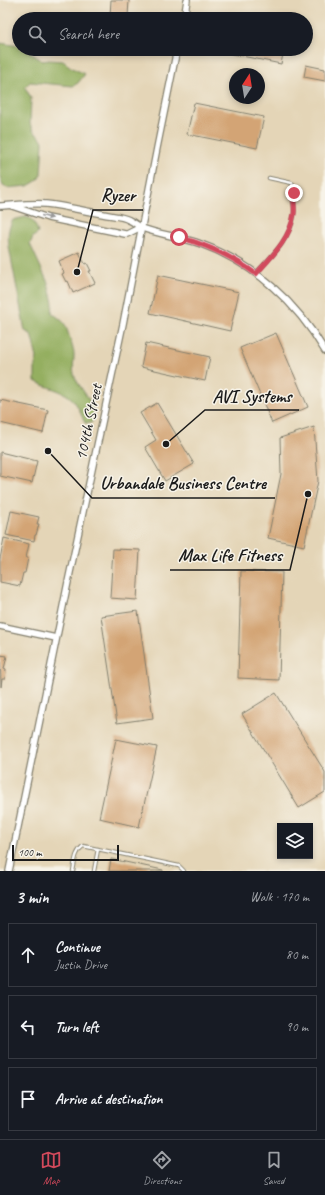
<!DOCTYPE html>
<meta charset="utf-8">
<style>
:root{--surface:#171b24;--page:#242831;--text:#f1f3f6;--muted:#9ea1a6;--line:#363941;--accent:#d1495b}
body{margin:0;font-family:Caveat,sans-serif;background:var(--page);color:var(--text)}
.controls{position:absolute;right:12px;bottom:12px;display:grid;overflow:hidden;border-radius:0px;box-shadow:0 2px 6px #0003}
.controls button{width:36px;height:36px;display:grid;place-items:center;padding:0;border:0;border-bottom:1px solid var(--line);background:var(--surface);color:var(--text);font:20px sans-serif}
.compass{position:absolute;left:229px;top:68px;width:36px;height:36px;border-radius:50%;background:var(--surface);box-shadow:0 2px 6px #0003;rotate:12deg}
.scale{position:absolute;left:12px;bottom:10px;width:107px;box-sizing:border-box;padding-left:4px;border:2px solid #1c1c1c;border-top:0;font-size:11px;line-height:14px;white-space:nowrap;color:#1c1c1c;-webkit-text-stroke:3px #f7f3e8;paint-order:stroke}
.stop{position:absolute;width:12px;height:12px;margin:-9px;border:3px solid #d1495b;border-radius:50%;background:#fff}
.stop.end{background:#d1495b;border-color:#fff;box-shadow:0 1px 4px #0008}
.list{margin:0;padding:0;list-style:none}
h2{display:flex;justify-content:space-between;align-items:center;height:52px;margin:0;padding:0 16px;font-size:17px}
h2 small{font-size:13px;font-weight:400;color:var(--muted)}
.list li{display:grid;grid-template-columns:26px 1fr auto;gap:12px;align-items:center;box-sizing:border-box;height:64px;margin:0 8px 8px;padding:0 8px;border:1px solid var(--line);border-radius:0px}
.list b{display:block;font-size:15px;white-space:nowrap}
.list p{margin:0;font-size:13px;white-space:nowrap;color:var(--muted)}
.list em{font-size:13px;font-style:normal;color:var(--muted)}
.icon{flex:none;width:22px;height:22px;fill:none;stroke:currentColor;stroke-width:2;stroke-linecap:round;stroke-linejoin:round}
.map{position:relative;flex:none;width:325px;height:871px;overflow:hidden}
.search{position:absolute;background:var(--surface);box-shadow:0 2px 6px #0003;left:12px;right:12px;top:12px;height:44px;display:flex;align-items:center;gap:10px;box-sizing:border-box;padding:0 14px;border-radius:22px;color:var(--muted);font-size:15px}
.sheet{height:268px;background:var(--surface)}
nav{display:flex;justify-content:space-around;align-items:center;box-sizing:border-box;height:56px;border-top:1px solid var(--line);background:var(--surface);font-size:11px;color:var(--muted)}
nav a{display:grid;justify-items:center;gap:2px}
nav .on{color:var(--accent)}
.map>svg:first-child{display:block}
</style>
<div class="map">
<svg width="325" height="871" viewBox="0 0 325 871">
<rect width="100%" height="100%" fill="#f7f3e8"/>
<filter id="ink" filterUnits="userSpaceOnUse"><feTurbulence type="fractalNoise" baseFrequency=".025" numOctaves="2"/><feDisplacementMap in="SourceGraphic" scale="8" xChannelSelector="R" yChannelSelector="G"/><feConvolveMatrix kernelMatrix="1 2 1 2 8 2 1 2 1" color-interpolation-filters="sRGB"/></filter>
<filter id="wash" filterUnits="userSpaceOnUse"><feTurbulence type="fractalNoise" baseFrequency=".012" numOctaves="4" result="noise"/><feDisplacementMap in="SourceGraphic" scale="16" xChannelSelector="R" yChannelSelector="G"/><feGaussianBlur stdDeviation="0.9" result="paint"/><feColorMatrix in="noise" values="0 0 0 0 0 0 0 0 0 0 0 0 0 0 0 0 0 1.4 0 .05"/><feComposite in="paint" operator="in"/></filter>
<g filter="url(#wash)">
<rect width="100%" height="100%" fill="#e7e0bc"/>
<path fill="#e4d5b7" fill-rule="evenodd" d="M0,0h325v871h-325zM19,19h287v30h-287zM235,74h24v24h-24zM280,826h30v30h-30z"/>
<g fill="#94af60" stroke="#58663e">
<path d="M0,43l19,3v3c9,0 16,7 23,12l7,-1 14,1 9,7 13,6 -7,9 -5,3 -43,-4 -5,5 6,11 -1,26 4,8 7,6 2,4 -2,32 -3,6 -10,6 -21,2 -4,-2 -3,-9z"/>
<path d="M25,217c8,1 11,8 13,16l-5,4 -3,7 18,39 5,20 -1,10c4,3 9,6 12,10 2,2 11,30 10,32 0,7 -2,15 1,22 5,13 27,33 16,46h-6c-4,-8 -7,-19 -14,-25 -10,-9 -25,-10 -36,-17v-16l2,-7 -6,-24 -6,-3 -16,-84c-1,-12 -2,-16 4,-27z"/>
</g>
<g id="blocks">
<g fill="#d3a474">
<path d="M111,0h18l-1,16h-18z"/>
<path d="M208,49h76l-3,15z"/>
<path d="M306,65l19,4v12l-21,-4z"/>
<path d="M194,103l70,14 -7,31 -70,-14z"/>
<path d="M79,252l6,12 2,-1 4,8h-2l6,12 -22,10 -5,-12 -2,1 -4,-8 2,-1 -5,-12z"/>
<path d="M158,275l81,17 -9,39 -80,-18z"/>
<path d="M276,333l32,74 -36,16 -32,-75z"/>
<path d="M146,343l64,14 -5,24 -64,-14z"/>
<path d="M0,400l48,10 -5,23 -43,-10z"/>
<path d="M157,403l37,61 -29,17 -20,-34 11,-7 -16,-27z"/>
<path d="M314,427l4,54 -14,65 -36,-8 13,-64 -1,-36z"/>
<path d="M0,452l37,9 -5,22 -32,-7z"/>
<path d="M11,511l28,6 -2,7h2l-3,11h-1l-1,6 -28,-6z"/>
<path d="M4,538l25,6 -3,14h2l-3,15h-2l-3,13 -20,-4v-23z"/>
<path d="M113,549l27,1 -3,50 -27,-2z"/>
<path d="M241,571l41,1 -3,108 -41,-2z"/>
<path d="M138,611l15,107 -36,5 -16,-107z"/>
<path d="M0,655l7,1 -3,13 2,1 -1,9h-3l-1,8z"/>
<path d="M276,693l49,79v20l-26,16 -57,-94z"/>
<path d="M116,739l41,8 -18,80 -40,-9z"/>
<path d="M111,859l52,11v1h-54z"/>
</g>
</g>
</g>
<g filter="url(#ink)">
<use href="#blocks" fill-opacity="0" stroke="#827e6c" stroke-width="1"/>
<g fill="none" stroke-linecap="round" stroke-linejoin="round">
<defs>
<g id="service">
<path d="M256,273c16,-17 35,-35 38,-59 1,-6 -1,-11 -1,-16 0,-7 2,-8 -1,-15l-23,-5"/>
<path d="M73,871c2,-9 2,-19 10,-25l96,20 5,5"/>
<path d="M94,871l4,-22"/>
</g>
<g id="minor">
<path d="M184,19l3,-19"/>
<path d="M0,206c15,-1 30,-3 46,-2 19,2 38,7 57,10 8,2 19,2 26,6 5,2 9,6 13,8 19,7 40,9 59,16 53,19 96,59 124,107"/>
<path d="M12,206l36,12 77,16h2l14,-7"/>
<path d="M0,626l56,12"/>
<path d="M9,871l59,-289 55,-258 34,-176 20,-99"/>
</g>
</defs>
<use href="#service" stroke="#827e6c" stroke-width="4.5"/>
<use href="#minor" stroke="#827e6c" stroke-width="8"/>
<use href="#service" stroke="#fff" stroke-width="2.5"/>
<use href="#minor" stroke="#fff" stroke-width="5.5"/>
</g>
<defs><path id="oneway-solid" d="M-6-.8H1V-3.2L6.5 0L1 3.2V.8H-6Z"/></defs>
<use fill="#999" href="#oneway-solid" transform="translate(47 217) rotate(14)"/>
</g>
<g fill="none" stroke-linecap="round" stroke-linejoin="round" filter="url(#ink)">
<path stroke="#d1495b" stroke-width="5" d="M179,237c28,8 53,19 77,37 16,-18 34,-35 38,-60 1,-7 -1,-14 0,-21"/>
</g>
<g text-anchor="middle" stroke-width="3" stroke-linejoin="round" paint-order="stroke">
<g font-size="17" fill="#1c1c1c" stroke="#f7f3e8">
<text transform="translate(88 422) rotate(-78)" y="6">104th Street</text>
</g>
</g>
<path fill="none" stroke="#1c1c1c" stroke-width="1.5" d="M77 272L93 210H143M166 444L205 410H299M48 451L92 498H275M308 494L290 570H170"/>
<g fill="#1c1c1c" stroke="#f7f3e8" stroke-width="1.5">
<circle cx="77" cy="272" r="4"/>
<circle cx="166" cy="444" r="4"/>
<circle cx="48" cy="451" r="4"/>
<circle cx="308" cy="494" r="4"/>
</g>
<g font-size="18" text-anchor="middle" font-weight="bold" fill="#1c1c1c" stroke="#f7f3e8" stroke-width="3" stroke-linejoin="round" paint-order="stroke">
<text x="118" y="201">Ryzer</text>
<text x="252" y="402">AVI Systems</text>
<text x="183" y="489">Urbandale Business Centre</text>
<text x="230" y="561">Max Life Fitness</text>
</g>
</svg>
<div class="controls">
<button><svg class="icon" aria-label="layers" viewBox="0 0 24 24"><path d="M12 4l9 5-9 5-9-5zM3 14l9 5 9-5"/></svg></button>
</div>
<svg class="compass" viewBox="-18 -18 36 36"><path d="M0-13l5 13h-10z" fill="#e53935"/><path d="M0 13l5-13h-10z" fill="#9ea1a6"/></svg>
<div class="scale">100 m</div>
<div class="stop" style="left:179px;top:237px"></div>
<div class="stop end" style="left:294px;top:193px"></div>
<div class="search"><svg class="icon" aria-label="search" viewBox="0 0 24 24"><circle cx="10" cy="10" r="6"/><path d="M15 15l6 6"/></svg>Search here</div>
</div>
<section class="sheet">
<h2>3 min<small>Walk · 170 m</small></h2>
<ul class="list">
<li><svg class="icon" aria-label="ahead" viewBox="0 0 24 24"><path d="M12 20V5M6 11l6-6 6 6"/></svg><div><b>Continue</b><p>Justin Drive</p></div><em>80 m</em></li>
<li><svg class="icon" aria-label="left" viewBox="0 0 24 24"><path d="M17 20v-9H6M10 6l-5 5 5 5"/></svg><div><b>Turn left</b></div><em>90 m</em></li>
<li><svg class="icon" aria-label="arrive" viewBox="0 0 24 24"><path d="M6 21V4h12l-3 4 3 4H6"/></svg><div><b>Arrive at destination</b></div></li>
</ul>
</section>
<nav>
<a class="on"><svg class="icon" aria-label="map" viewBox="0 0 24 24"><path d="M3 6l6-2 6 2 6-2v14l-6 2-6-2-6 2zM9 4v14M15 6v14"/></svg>Map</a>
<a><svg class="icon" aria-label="directions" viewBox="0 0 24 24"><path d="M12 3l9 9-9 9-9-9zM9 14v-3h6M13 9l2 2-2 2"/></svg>Directions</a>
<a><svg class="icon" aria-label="saved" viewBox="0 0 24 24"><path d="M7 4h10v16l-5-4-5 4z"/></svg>Saved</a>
</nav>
